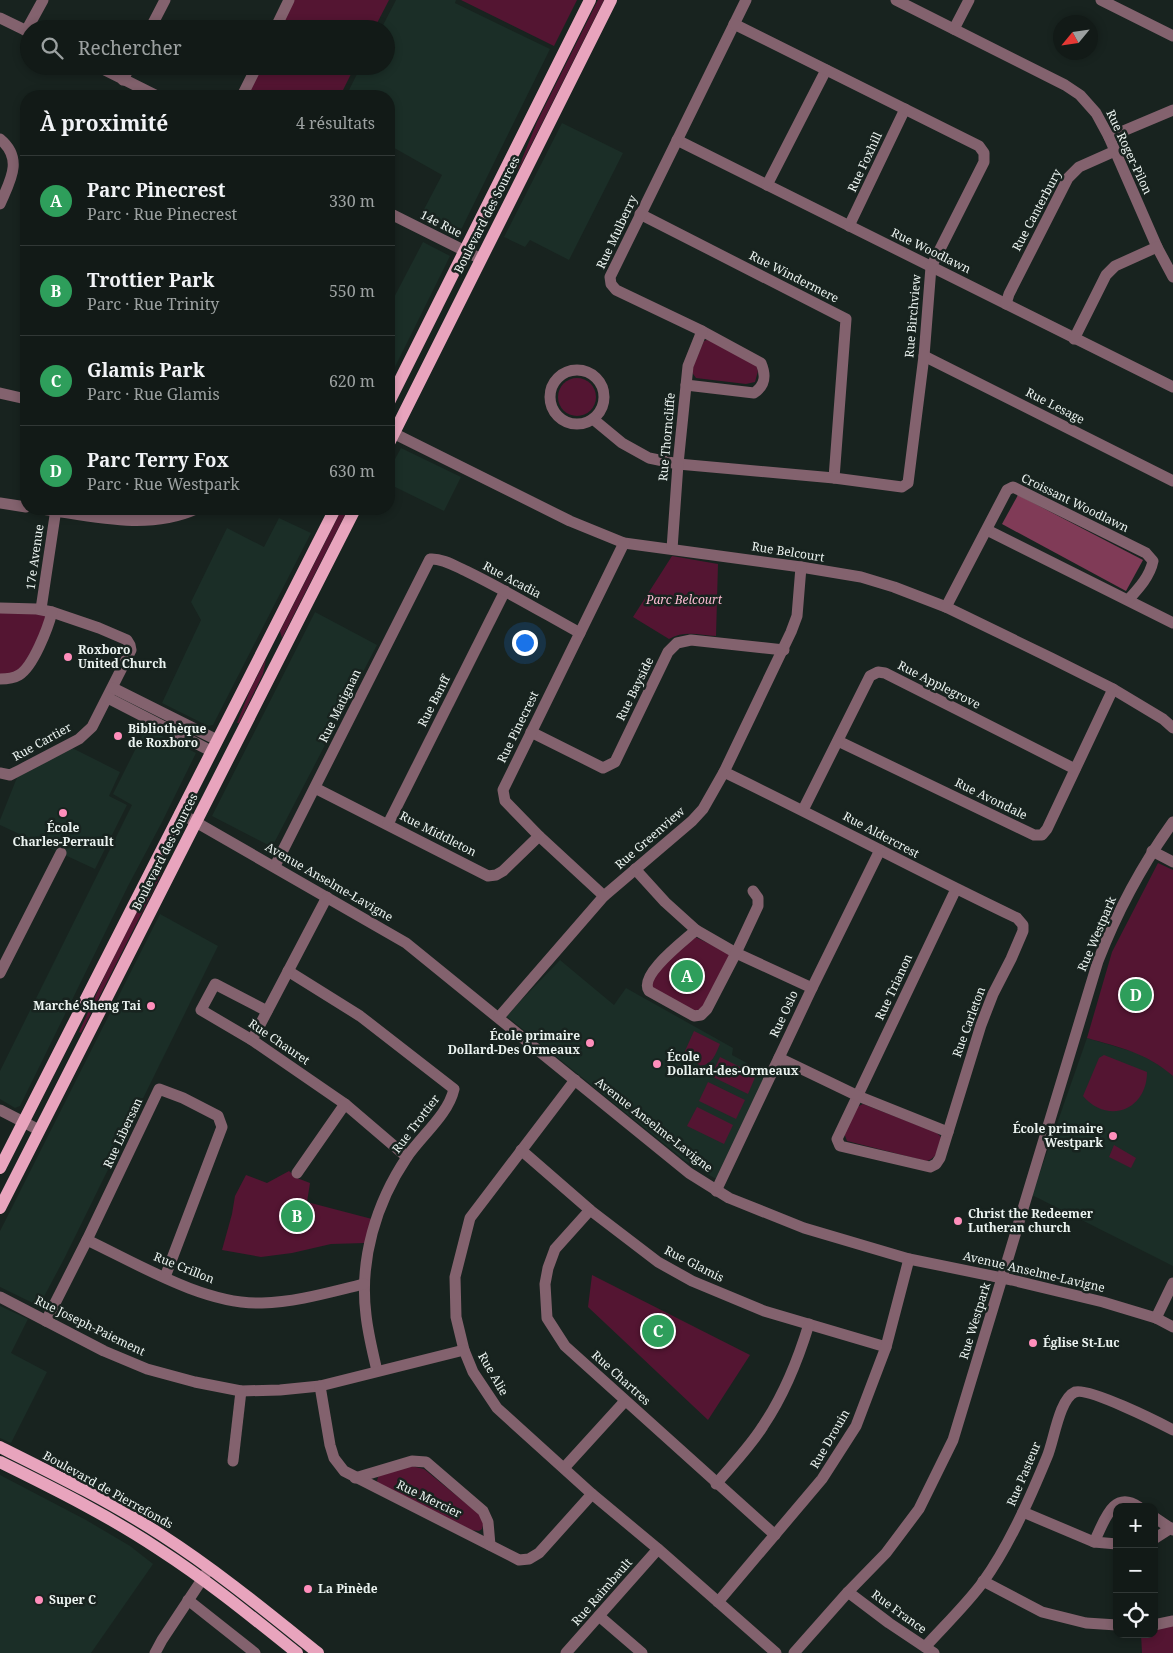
<!DOCTYPE html>
<html lang="fr">
<meta charset="utf-8">
<style>
:root{--surface:#121a17;--page:#1f2724;--text:#f1f3f6;--muted:#9ca1a1;--line:#313836;--accent:#ff8ebb}
body{margin:0;font-family:"Noto Serif",serif;background:var(--page);color:var(--text)}
.controls{position:absolute;right:15px;bottom:15px;display:grid;overflow:hidden;border-radius:10px;box-shadow:0 2px 8px #0003}
.controls button{width:45px;height:45px;display:grid;place-items:center;padding:0;border:0;border-bottom:1px solid var(--line);background:var(--surface);color:var(--text);font:25px sans-serif}
.compass{position:absolute;left:1053px;top:15px;width:45px;height:45px;border-radius:50%;background:var(--surface);box-shadow:0 2px 8px #0003;rotate:241deg}
.you{position:absolute;left:524px;top:642px;width:18px;height:18px;margin:-12px;border:4px solid #fff;border-radius:50%;background:#1a73e8;box-shadow:0 0 0 8px #1a73e833}
.badge{display:grid;place-items:center;width:32px;height:32px;border-radius:50%;background:var(--accent);color:#fff;font-size:16px;font-weight:700}
.pin{position:absolute;translate:-50% -50%;border:2px solid #fff;box-shadow:0 1px 5px #0006}
.list{margin:0;padding:0;list-style:none}
h2{display:flex;justify-content:space-between;align-items:center;height:65px;margin:0;padding:0 20px;font-size:21px}
h2 small{font-size:16px;font-weight:400;color:var(--muted)}
.list li{display:grid;grid-template-columns:32px 1fr auto;gap:15px;align-items:center;box-sizing:border-box;height:90px;padding:0 20px;border-top:1px solid var(--line)}
.list b{display:block;font-size:19px;white-space:nowrap}
.list p{margin:0;font-size:16px;white-space:nowrap;color:var(--muted)}
.list em{font-size:16px;font-style:normal;color:var(--muted)}
.icon{flex:none;width:28px;height:28px;fill:none;stroke:currentColor;stroke-width:2;stroke-linecap:round;stroke-linejoin:round}
.map{position:relative;flex:none;width:1173px;height:1653px;overflow:hidden}
.search{position:absolute;background:var(--surface);box-shadow:0 2px 8px #0003;left:20px;top:20px;width:375px;height:55px;display:flex;align-items:center;gap:12px;box-sizing:border-box;padding:0 18px;border-radius:28px;color:var(--muted);font-size:19px}
.panel{position:absolute;background:var(--surface);box-shadow:0 2px 8px #0003;left:20px;top:90px;width:375px;height:425px;border-radius:20px}
.map>svg:first-child{display:block}
</style>
<div class="map">
<svg width="1173" height="1653" viewBox="0 0 1173 1653">
<rect width="100%" height="100%" fill="#18231f"/>
<g fill="#1b2e27">
<path d="M396,0h60l-1,3 95,46 -92,187 -38,-19 22,-42 -53,-30v-49h-43l15,-30h25v-37h-5z"/>
<path d="M562,123l61,30 -54,107 -39,-20 -5,7 -21,-10z"/>
<path d="M423,242l27,14 -61,123v-72z"/>
<path d="M401,448l60,29 -17,34 -55,-27v-14z"/>
<path d="M279,518l32,15 -98,192 -5,1 -46,-23 39,-83 -10,-18 36,-74 37,19z"/>
<path d="M315,612l62,33 -105,202 -60,-31z"/>
<path d="M146,728l50,25 -34,69 -34,64 -108,220 -5,2 -15,-9v-28l132,-266 -19,-11z"/>
<path d="M64,744l56,28 -11,24 18,9 -32,64 -95,-44v-5l20,-50z"/>
<path d="M160,914l58,32 -153,311 -26,49 -39,-19v-56z"/>
<path d="M560,960l54,45 12,-17 107,60 -1,7 35,19 -51,105 -32,-19 -178,-144z"/>
<path d="M1087,1038l54,16 24,15 8,7v190l-141,-71z"/>
<path d="M0,1306l28,13 -17,34 36,19 -36,71 -11,-5z"/>
<path d="M0,1475l86,45 44,26 23,18 -62,89h-91z"/>
</g>
<g fill="#541532">
<path d="M291,0h98l-15,29h-97z"/>
<path d="M461,0h116l-23,46z"/>
<path d="M598,0h6l-85,169h-1l19,-47z"/>
<path d="M257,66h98l-15,30h-77l-17,-8z"/>
<path d="M707,340l4,1 45,23 2,7 -3,11 -9,2 -50,-6 -5,-7 13,-30z"/>
<circle cx="577" cy="397" r="19"/>
<path d="M342,509h6l-66,129 -2,-7z"/>
<path d="M672,556l46,8 -2,72c-16,-1 -32,-6 -47,3l-36,-22z"/>
<path d="M0,609l52,3 -31,59 -21,8z"/>
<path d="M266,659l-3,15 -24,49h-2l13,-33z"/>
<path d="M168,850h2l-10,27 -79,156 -2,-1 26,-57z"/>
<path d="M1158,863l15,7v206c-26,-23 -54,-29 -86,-38l25,-86z"/>
<path d="M693,936l38,18 -26,52 -11,6 -43,-24 5,-16z"/>
<path d="M694,1031l26,13c-5,11 -7,20 -20,22l-15,-15z"/>
<path d="M1104,1055l43,17c0,38 -39,53 -64,24l16,-38z"/>
<path d="M720,1057l36,18 -8,19 -37,-18z"/>
<path d="M708,1082l37,18 -9,19 -37,-18z"/>
<path d="M863,1104l72,28c3,2 5,3 6,6 2,8 -6,22 -15,23l-79,-20 -3,-8 13,-26z"/>
<path d="M697,1107l36,18 -9,19 -37,-18z"/>
<path d="M1114,1145l22,13 -5,10 -22,-11z"/>
<path d="M289,1171l8,7 13,5 -3,19 65,17 -7,24 -34,1 -39,9 -31,4 -39,-7 10,-36 3,-18 11,-21 21,8z"/>
<path d="M592,1275l158,80 -42,65 -120,-113z"/>
<path d="M411,1466l13,3 55,45 5,8 -2,7 -3,2 -8,-1 -91,-45 -3,-4 1,-4 3,-2z"/>
<path d="M1173,1621v32h-31l-1,-19h13v-9z"/>
</g>
<path fill="#803b57" d="M1018,495l125,65 -17,31 -124,-67z"/>
<g fill="none" stroke-linecap="round" stroke-linejoin="round">
<g stroke="#83626e" stroke-width="11">
<path d="M896,0l169,85 15,10 16,18 13,24 48,110 16,30"/>
<path d="M1101,0l72,36"/>
<path d="M0,18l29,14"/>
<path d="M150,29l15,-29"/>
<path d="M275,29l14,-29"/>
<path d="M954,29l15,-29"/>
<path d="M26,31l17,-31"/>
<path d="M97,66l60,30"/>
<path d="M123,80l7,-14"/>
<path d="M242,96l15,-30"/>
<path d="M1109,137l64,-27"/>
<path d="M0,139c24,20 10,42 0,65"/>
<path d="M677,140l496,247"/>
<path d="M767,185l59,-115"/>
<path d="M389,213l92,46"/>
<path d="M640,214l206,105 -12,159"/>
<path d="M849,226l56,-117"/>
<path d="M1006,304l3,-10 59,-116 11,-11 36,-16"/>
<path d="M1074,339l32,-64 9,-9 42,-19"/>
<path d="M924,356l249,125"/>
<circle cx="577" cy="397" r="27"/>
<path d="M686,385l68,8c12,-8 12,-18 7,-30l-59,-32 -86,-41 -5,-6 -1,-7 136,-277"/>
<path d="M0,393l26,6"/>
<path d="M593,419l29,24 27,15 29,6 156,14 68,9 6,-4 16,-127 7,-89 53,-105v-9l-5,-7 -245,-122"/>
<path d="M389,431l181,90 54,22 177,24 60,10 33,10 52,20 105,51 62,31 50,30 10,9"/>
<path d="M0,503l26,4"/>
<path d="M42,509c50,7 105,22 154,0"/>
<path d="M987,530l186,93"/>
<path d="M672,549l6,-85 10,-98 14,-35"/>
<path d="M946,607l61,-117 6,-3 133,66 7,8c-3,15 -14,27 -24,38"/>
<path d="M0,608l37,1 15,3 47,16 28,12 3,5 1,5 -39,77 -13,12 -59,31 -10,5 -10,-2"/>
<path d="M41,609l15,-100"/>
<path d="M0,679c6,0 14,-1 19,-4 14,-8 29,-47 33,-63"/>
<path d="M113,688l104,52"/>
<path d="M108,698l103,53"/>
<path d="M531,732l72,36 12,-6 53,-110 9,-9 14,-3 93,10"/>
<path d="M838,741l196,94h8l5,-6 66,-140"/>
<path d="M724,772c98,47 194,99 293,146l6,7v6l-12,28 -18,35 -12,31 -41,133 -4,6 -6,3 -90,-21 -3,-7 119,-250"/>
<path d="M315,788l173,88 8,-1 7,-4 36,-35"/>
<path d="M803,810l67,-134 8,-4 7,1 190,96"/>
<path d="M180,813l226,130 283,230 40,25 75,30 105,31 103,21 91,22 53,16 17,9"/>
<path d="M388,824l117,-233"/>
<path d="M1152,851l21,11"/>
<path d="M275,866l155,-307c12,-1 25,7 36,12 39,19 76,41 114,62"/>
<path d="M635,869l30,33 31,28 40,23 76,35"/>
<path d="M604,896l-65,-60 -34,-35 -2,-11 121,-247"/>
<path d="M696,930c-12,11 -58,45 -47,61l45,25 7,-1 6,-6 29,-56 22,-47v-8l-5,-7"/>
<path d="M288,971l72,45 94,73c-6,26 -32,46 -47,68 -31,46 -48,103 -41,158 2,19 7,38 11,56"/>
<path d="M0,973l61,-120"/>
<path d="M267,1011l-52,-27 -14,26 51,30 93,64 62,53"/>
<path d="M499,1017l105,-121 88,-75 11,-12 21,-37 67,-140 6,-16 4,-49"/>
<path d="M252,1040l75,-143"/>
<path d="M779,1058l79,38 90,36"/>
<path d="M575,1080l-105,138 -15,59 1,40 8,33 9,22 24,36 95,86 66,55 118,104"/>
<path d="M0,1110l39,20"/>
<path d="M521,1150l69,60 68,52 34,19 72,30 122,36"/>
<path d="M297,1173l48,-69"/>
<path d="M716,1191l96,-203 68,-138"/>
<path d="M590,1210l-35,39 -7,19 -3,16 2,34 18,28 210,189"/>
<path d="M87,1240c51,24 118,65 175,63 35,-1 68,-11 102,-19"/>
<path d="M0,1297l104,54 43,18 48,13 46,9 39,-1 40,-4 144,-36"/>
<path d="M1156,1318l17,-35"/>
<path d="M46,1321l41,-81 72,-151 24,9 35,18 4,11 -57,150"/>
<path d="M320,1386l10,59 4,13 10,13 175,89 10,-1 10,-6 53,-59"/>
<path d="M233,1461l8,-70"/>
<path d="M564,1468l61,-67"/>
<path d="M355,1478l57,-17 14,1 57,49 5,11 2,23"/>
<path d="M716,1484c16,-19 34,-37 47,-58 21,-31 35,-66 46,-102"/>
<path d="M1023,1512l71,30 23,2"/>
<path d="M1154,1517l19,13"/>
<path d="M1154,1539l17,-11"/>
<path d="M1094,1542c10,-19 18,-53 45,-35"/>
<path d="M983,1581l59,31 44,11 31,2"/>
<path d="M848,1592l41,31 45,30"/>
<path d="M188,1600l67,53"/>
<path d="M718,1602l104,-123 34,-53 30,-79 23,-88"/>
<path d="M599,1616l43,37"/>
<path d="M1154,1625l19,-4"/>
<path d="M925,1647c19,-21 41,-42 58,-65 26,-36 47,-84 64,-125 7,-16 12,-58 28,-65 13,-5 83,30 98,38"/>
<path d="M155,1653l7,-13 45,-68"/>
<path d="M566,1653l92,-104"/>
<path d="M794,1653l54,-61 38,-39 33,-44 34,-69 145,-479c19,-49 44,-96 75,-139"/>
</g>
<g stroke="#e8a4bd" stroke-width="12">
<path d="M389,402l201,-402"/>
<path d="M389,443l222,-443"/>
<path d="M0,1168l335,-659"/>
<path d="M0,1208l355,-699"/>
<path d="M0,1447c54,27 109,54 160,87 56,36 107,78 158,119"/>
<path d="M0,1462c55,27 109,54 160,88 48,31 92,67 137,103"/>
</g>
</g>
<g fill="#ff8ebb" stroke="#18231f" stroke-width="2">
<circle cx="68" cy="657" r="5"/>
<circle cx="118" cy="736" r="5"/>
<circle cx="63" cy="813" r="5"/>
<circle cx="151" cy="1006" r="5"/>
<circle cx="590" cy="1043" r="5"/>
<circle cx="657" cy="1064" r="5"/>
<circle cx="1113" cy="1136" r="5"/>
<circle cx="958" cy="1221" r="5"/>
<circle cx="1033" cy="1343" r="5"/>
<circle cx="308" cy="1589" r="5"/>
<circle cx="39" cy="1600" r="5"/>
</g>
<g text-anchor="middle" stroke-width="5" stroke-linejoin="round" paint-order="stroke">
<g font-size="12" fill="#ebf3f0" stroke="#18231f">
<text transform="translate(1129 152) rotate(65)" y="4">Rue Roger-Pilon</text>
<text transform="translate(865 162) rotate(-65)" y="4">Rue Foxhill</text>
<text transform="translate(1037 210) rotate(-62)" y="4">Rue Canterbury</text>
<text transform="translate(487 215) rotate(-63)" y="4">Boulevard des Sources</text>
<text transform="translate(441 224) rotate(27)" y="4">14e Rue</text>
<text transform="translate(617 232) rotate(-65)" y="4">Rue Mulberry</text>
<text transform="translate(931 251) rotate(26)" y="4">Rue Woodlawn</text>
<text transform="translate(794 277) rotate(27)" y="4">Rue Windermere</text>
<text transform="translate(913 316) rotate(-85)" y="4">Rue Birchview</text>
<text transform="translate(1055 406) rotate(27)" y="4">Rue Lesage</text>
<text transform="translate(667 437) rotate(-85)" y="4">Rue Thorncliffe</text>
<text transform="translate(1075 503) rotate(26)" y="4">Croissant Woodlawn</text>
<text transform="translate(788 552) rotate(9)" y="4">Rue Belcourt</text>
<text transform="translate(35 557) rotate(-82)" y="4">17e Avenue</text>
<text transform="translate(512 580) rotate(28)" y="4">Rue Acadia</text>
<text transform="translate(939 685) rotate(27)" y="4">Rue Applegrove</text>
<text transform="translate(635 689) rotate(-64)" y="4">Rue Bayside</text>
<text transform="translate(434 701) rotate(-63)" y="4">Rue Banff</text>
<text transform="translate(340 706) rotate(-64)" y="4">Rue Matignan</text>
<text transform="translate(518 727) rotate(-64)" y="4">Rue Pinecrest</text>
<text transform="translate(42 742) rotate(-29)" y="4">Rue Cartier</text>
<text transform="translate(991 799) rotate(26)" y="4">Rue Avondale</text>
<text transform="translate(438 834) rotate(27)" y="4">Rue Middleton</text>
<text transform="translate(881 835) rotate(28)" y="4">Rue Aldercrest</text>
<text transform="translate(650 838) rotate(-41)" y="4">Rue Greenview</text>
<text transform="translate(165 852) rotate(-63)" y="4">Boulevard des Sources</text>
<text transform="translate(329 882) rotate(30)" y="4">Avenue Anselme-Lavigne</text>
<text transform="translate(1097 934) rotate(-67)" y="4">Rue Westpark</text>
<text transform="translate(894 987) rotate(-65)" y="4">Rue Trianon</text>
<text transform="translate(784 1014) rotate(-65)" y="4">Rue Oslo</text>
<text transform="translate(969 1022) rotate(-70)" y="4">Rue Carleton</text>
<text transform="translate(279 1042) rotate(34)" y="4">Rue Chauret</text>
<text transform="translate(416 1124) rotate(-53)" y="4">Rue Trottier</text>
<text transform="translate(654 1125) rotate(38)" y="4">Avenue Anselme-Lavigne</text>
<text transform="translate(123 1133) rotate(-65)" y="4">Rue Libersan</text>
<text transform="translate(694 1264) rotate(27)" y="4">Rue Glamis</text>
<text transform="translate(184 1268) rotate(22)" y="4">Rue Crillon</text>
<text transform="translate(1034 1272) rotate(13)" y="4">Avenue Anselme-Lavigne</text>
<text transform="translate(975 1321) rotate(-73)" y="4">Rue Westpark</text>
<text transform="translate(90 1326) rotate(26)" y="4">Rue Joseph-Paiement</text>
<text transform="translate(493 1374) rotate(60)" y="4">Rue Alie</text>
<text transform="translate(621 1378) rotate(42)" y="4">Rue Chartres</text>
<text transform="translate(830 1439) rotate(-60)" y="4">Rue Drouin</text>
<text transform="translate(1024 1474) rotate(-67)" y="4">Rue Pasteur</text>
<text transform="translate(108 1490) rotate(29)" y="4">Boulevard de Pierrefonds</text>
<text transform="translate(429 1499) rotate(26)" y="4">Rue Mercier</text>
<text transform="translate(602 1592) rotate(-49)" y="4">Rue Raimbault</text>
<text transform="translate(899 1612) rotate(36)" y="4">Rue France</text>
</g>
<g font-size="12" font-style="italic" fill="#fcbcd2" stroke="#18231f">
<text x="684" y="604">Parc Belcourt</text>
</g>
<g font-size="12" font-weight="bold" fill="#ebf3f0" stroke="#18231f" text-anchor="start">
<text x="78" y="654">Roxboro<tspan x="78" dy="14">United Church</tspan></text>
<text x="128" y="733">Bibliothèque<tspan x="128" dy="14">de Roxboro</tspan></text>
<text x="63" y="832" text-anchor="middle">École<tspan x="63" dy="14">Charles-Perrault</tspan></text>
<text x="141" y="1010" text-anchor="end">Marché Sheng Tai</text>
<text x="580" y="1040" text-anchor="end">École primaire<tspan x="580" dy="14">Dollard-Des Ormeaux</tspan></text>
<text x="667" y="1061">École<tspan x="667" dy="14">Dollard-des-Ormeaux</tspan></text>
<text x="1103" y="1133" text-anchor="end">École primaire<tspan x="1103" dy="14">Westpark</tspan></text>
<text x="968" y="1218">Christ the Redeemer<tspan x="968" dy="14">Lutheran church</tspan></text>
<text x="1043" y="1347">Église St-Luc</text>
<text x="318" y="1593">La Pinède</text>
<text x="49" y="1604">Super C</text>
</g>
</g>
</svg>
<div class="controls">
<button>+</button>
<button>−</button>
<button><svg class="icon" aria-label="locate" viewBox="0 0 24 24"><circle cx="12" cy="12" r="6"/><path d="M12 2v4M12 18v4M2 12h4M18 12h4"/></svg></button>
</div>
<svg class="compass" viewBox="-18 -18 36 36"><path d="M0-13l5 13h-10z" fill="#e53935"/><path d="M0 13l5-13h-10z" fill="#9ca1a1"/></svg>
<div class="you"></div>
<div class="pin badge" style="left:687px;top:976px;background:#2e9e5b">A</div>
<div class="pin badge" style="left:297px;top:1216px;background:#2e9e5b">B</div>
<div class="pin badge" style="left:658px;top:1331px;background:#2e9e5b">C</div>
<div class="pin badge" style="left:1136px;top:995px;background:#2e9e5b">D</div>
<div class="search"><svg class="icon" aria-label="search" viewBox="0 0 24 24"><circle cx="10" cy="10" r="6"/><path d="M15 15l6 6"/></svg>Rechercher</div>
<section class="panel">
<h2>À proximité<small>4 résultats</small></h2>
<ul class="list">
<li><span class="badge" style="background:#2e9e5b">A</span><div><b>Parc Pinecrest</b><p>Parc · Rue Pinecrest</p></div><em>330 m</em></li>
<li><span class="badge" style="background:#2e9e5b">B</span><div><b>Trottier Park</b><p>Parc · Rue Trinity</p></div><em>550 m</em></li>
<li><span class="badge" style="background:#2e9e5b">C</span><div><b>Glamis Park</b><p>Parc · Rue Glamis</p></div><em>620 m</em></li>
<li><span class="badge" style="background:#2e9e5b">D</span><div><b>Parc Terry Fox</b><p>Parc · Rue Westpark</p></div><em>630 m</em></li>
</ul>
</section>
</div>
